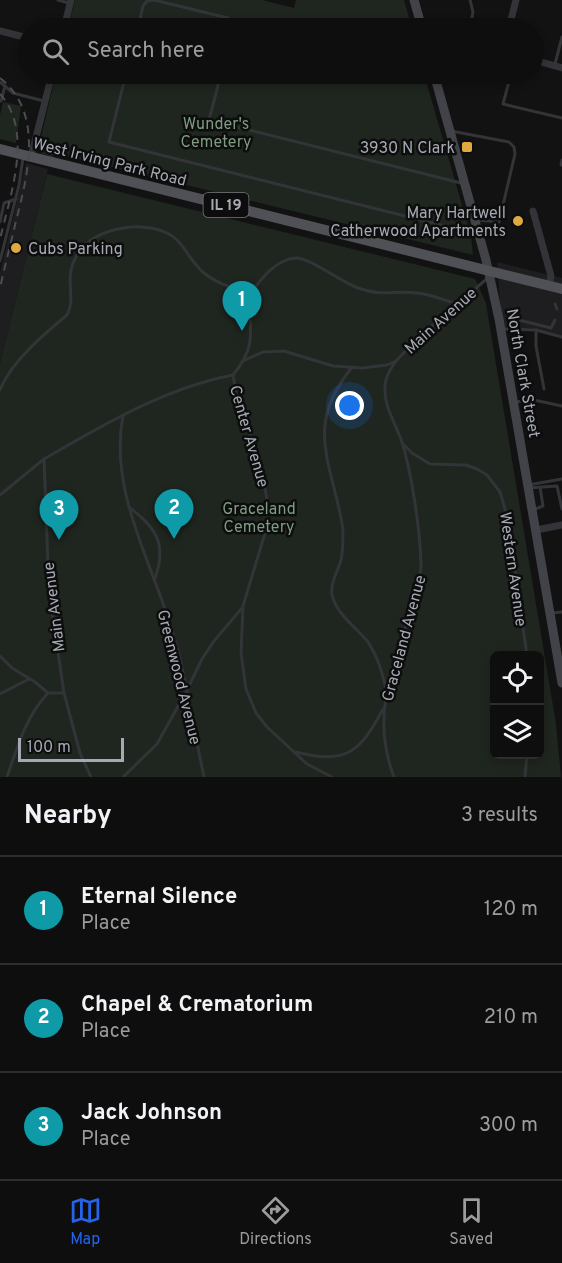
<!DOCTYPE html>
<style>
:root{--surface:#0e0e0e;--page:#1c1c1c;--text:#f1f3f6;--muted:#9b9c9e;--line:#2e2e2e;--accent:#2563eb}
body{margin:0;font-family:Overpass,sans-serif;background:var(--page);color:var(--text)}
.controls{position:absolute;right:18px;bottom:18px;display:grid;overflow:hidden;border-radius:9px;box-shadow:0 3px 9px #0003}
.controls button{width:54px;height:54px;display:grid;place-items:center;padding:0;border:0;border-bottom:2px solid var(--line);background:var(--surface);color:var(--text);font:30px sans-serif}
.scale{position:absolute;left:18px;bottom:15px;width:106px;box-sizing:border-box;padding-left:6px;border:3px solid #a5a9b2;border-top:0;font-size:16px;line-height:21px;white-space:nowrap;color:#a5a9b2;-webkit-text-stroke:4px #0d0d0e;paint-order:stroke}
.you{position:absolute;left:350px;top:406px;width:21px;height:21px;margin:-15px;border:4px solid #fff;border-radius:50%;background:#1a73e8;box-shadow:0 0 0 9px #1a73e833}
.badge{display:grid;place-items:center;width:39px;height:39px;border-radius:50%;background:var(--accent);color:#fff;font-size:20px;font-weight:700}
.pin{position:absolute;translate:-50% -50px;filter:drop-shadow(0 2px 3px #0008)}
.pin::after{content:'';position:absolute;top:32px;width:21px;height:18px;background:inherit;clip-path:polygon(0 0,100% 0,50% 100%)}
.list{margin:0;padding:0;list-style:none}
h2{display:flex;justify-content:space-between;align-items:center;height:78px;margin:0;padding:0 24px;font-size:26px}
h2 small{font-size:20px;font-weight:400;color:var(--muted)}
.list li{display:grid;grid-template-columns:39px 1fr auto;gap:18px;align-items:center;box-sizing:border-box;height:108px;padding:0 24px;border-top:2px solid var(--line)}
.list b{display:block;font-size:22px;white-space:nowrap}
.list p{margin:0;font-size:20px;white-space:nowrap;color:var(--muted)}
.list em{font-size:20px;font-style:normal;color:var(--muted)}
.icon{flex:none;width:33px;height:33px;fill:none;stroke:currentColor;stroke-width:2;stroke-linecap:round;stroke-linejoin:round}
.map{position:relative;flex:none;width:562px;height:777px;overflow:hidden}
.search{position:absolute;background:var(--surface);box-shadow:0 3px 9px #0003;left:18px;right:18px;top:18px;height:66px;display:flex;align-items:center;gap:15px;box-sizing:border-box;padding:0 21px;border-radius:33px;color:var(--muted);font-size:22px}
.sheet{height:402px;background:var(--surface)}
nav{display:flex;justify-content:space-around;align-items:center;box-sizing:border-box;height:84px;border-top:2px solid var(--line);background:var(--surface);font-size:16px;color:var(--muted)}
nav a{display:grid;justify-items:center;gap:3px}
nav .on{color:var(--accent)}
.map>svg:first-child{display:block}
</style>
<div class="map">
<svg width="562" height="777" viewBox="0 0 562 777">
<rect width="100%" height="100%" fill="#121213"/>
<g fill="#1e1e20">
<path d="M26,163l22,6 -48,194v-90z"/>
<path d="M497,262l65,16v58l-31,-8h-29z"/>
</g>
<g fill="#1f251f" fill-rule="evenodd">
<path d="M75,0h187l32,8 2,-8h108l8,28h-344z"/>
<path d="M56,74h368l47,162 2,19 -418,-102 -2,4 -13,-4 -2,-3z"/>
<path d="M3,102l18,4 -5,37 -16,-4v-24z"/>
<path d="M47,174l428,105 11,24 4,25 66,396 5,53h-561v-414zM494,656h46v98h-46z"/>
</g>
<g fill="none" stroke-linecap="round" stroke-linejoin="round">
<g stroke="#333438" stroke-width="3">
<path d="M58,0l11,3"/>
<path d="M138,28l5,-22 4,-5 7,-1 74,18 4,3v7"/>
<path d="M470,28l3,-16 -3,-12"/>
<path d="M555,64l7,-27"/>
<path d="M126,74l-17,68 368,92"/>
<path d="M221,74l-12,46 252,63"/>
<path d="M511,74l-8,30 59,14"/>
<path d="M0,82l13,11 31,8"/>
<path d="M1,101l4,-15"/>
<path d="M451,131l58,11 5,5 1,7 -16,68 -22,-2"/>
<path d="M561,165l1,-5"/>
<path d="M0,222l4,-19 12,-4"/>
<path d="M0,261l19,-76 4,-27"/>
<path d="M555,304l2,5"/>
<path d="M514,315l5,5 32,8 4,-8"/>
<path d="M504,329l32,1v16l8,43"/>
<path d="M536,330l26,7"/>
<path d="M245,360l18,-8 21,-1 49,15 29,2 25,-3 9,-4 22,-23 71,-61"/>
<path d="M352,367c-36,46 -31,72 -17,125 3,13 7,26 8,40 0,9 0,19 -2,28 -3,11 -11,23 -9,35 5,20 24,32 36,47 10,15 14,30 18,47"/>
<path d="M233,375l5,30 21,53 9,46 -2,26 -23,76 -2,47 5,36 10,24 11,14 40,37 25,13"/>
<path d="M233,375c26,-32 15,-44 17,-81 11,-15 26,-35 46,-36 14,0 45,24 62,30 25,9 35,2 59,5 13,1 27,7 40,11"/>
<path d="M0,390c11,-28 44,-56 67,-75 10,-18 -4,-35 9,-58 16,-29 62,-37 91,-24 16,7 23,29 37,40 13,11 31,15 46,21"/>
<path d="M515,402l19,-2 28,6"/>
<path d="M123,416c-14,72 26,141 47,208 16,50 23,102 34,153"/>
<path d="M403,444l9,9 18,11 36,1 11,4 10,6 13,17 8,27 19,137"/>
<path d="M528,485l34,-6"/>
<path d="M529,488l28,-2 5,23"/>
<path d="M0,495l44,-36"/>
<path d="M130,508c27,20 37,37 25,70"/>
<path d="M533,510l10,-4 -3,-19"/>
<path d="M552,613l10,-1"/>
<path d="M0,656l12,12 23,14 13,11h16"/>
<path d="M0,694l29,-15"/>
<path d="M296,752c51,13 64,0 87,-43"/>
<path d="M7,777c10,-29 19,-61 41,-84"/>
<path d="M91,777l-11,-24 -16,-60 -15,-102 -5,-132c59,-34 121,-71 189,-84"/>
<path d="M123,777l34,-33 30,-54 15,-31 12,-18 28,-33"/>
<path d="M394,777c-25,-66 2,-110 18,-173 3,-12 10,-28 9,-40 -1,-35 -9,-89 -19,-122 -6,-17 -17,-34 -17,-52 -1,-11 5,-21 11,-29"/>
<path d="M525,777l2,-23"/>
</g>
<g stroke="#333438" stroke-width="7">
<path d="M64,28l7,-28"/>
<path d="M509,28l7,-28"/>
<path d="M0,31l28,7"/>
<path d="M534,60l28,8"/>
<path d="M31,157l21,-83"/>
<path d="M533,211l18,65 -2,9"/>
<path d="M536,530l26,-5"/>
</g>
<g stroke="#424348" stroke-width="9">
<path d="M414,0l8,28"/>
<path d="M434,74l52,186 13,59 63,364"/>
</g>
<path stroke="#505156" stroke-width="10" d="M0,149l562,140"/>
<g stroke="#4b4c51" stroke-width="2" stroke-dasharray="8 6" stroke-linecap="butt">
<path d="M0,78c44,35 28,96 16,143 -5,22 -11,44 -16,67"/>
<path d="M0,94c34,37 10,102 0,145"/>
</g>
</g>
<g fill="#deaa3f" stroke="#0d0d0e" stroke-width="2">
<rect x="461" y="141" width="12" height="12" rx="3"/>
<circle cx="518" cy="221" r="6"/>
<circle cx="16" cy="248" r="6"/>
</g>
<g text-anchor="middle" stroke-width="5" stroke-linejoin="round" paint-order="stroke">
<rect fill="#0d0d0e" stroke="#777a81" stroke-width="1.5" x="203.5" y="193" width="45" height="24" rx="4.5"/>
<g font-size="15" font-weight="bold" fill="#a5a9b2">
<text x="226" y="210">IL 19</text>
</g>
<g font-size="16" fill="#7d9c80" stroke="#0d0d0e">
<text x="216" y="129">Wunder's<tspan x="216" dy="18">Cemetery</tspan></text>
<text x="259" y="514">Graceland<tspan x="259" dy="18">Cemetery</tspan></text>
</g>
<g font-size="16" fill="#a5a9b2" stroke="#0d0d0e" text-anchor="end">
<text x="455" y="153">3930 N Clark</text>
<text x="506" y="218">Mary Hartwell<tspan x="506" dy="18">Catherwood Apartments</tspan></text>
<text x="28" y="254" text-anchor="start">Cubs Parking</text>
</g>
<g font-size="16" fill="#a5a9b2" stroke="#0d0d0e">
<text transform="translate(110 161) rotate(14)" y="6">West Irving Park Road</text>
<text transform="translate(440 320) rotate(-42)" y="6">Main Avenue</text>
<text transform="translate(524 373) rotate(80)" y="6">North Clark Street</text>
<text transform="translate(250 436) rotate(74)" y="6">Center Avenue</text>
<text transform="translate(514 569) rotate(82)" y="6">Western Avenue</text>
<text transform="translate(53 607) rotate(-97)" y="6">Main Avenue</text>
<text transform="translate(403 638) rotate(-75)" y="6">Graceland Avenue</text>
<text transform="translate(180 677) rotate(76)" y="6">Greenwood Avenue</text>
</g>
</g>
</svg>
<div class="controls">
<button><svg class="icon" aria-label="locate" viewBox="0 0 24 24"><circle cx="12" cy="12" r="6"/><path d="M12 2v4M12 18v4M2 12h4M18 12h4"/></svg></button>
<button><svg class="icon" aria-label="layers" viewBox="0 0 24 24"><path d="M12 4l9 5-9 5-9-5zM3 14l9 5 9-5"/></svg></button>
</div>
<div class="scale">100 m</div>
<div class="you"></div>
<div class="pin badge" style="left:242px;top:331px;background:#0f9aa8">1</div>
<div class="pin badge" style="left:174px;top:539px;background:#0f9aa8">2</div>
<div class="pin badge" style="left:59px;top:540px;background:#0f9aa8">3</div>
<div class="search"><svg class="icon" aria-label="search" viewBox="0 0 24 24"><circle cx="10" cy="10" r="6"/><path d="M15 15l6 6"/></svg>Search here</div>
</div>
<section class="sheet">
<h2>Nearby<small>3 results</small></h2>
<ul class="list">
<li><span class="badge" style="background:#0f9aa8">1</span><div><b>Eternal Silence</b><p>Place</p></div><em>120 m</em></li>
<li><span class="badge" style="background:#0f9aa8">2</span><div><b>Chapel &amp; Crematorium</b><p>Place</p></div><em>210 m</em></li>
<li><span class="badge" style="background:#0f9aa8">3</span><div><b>Jack Johnson</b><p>Place</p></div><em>300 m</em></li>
</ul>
</section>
<nav>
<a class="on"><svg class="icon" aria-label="map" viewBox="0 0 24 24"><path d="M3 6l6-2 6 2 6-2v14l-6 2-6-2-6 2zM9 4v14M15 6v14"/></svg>Map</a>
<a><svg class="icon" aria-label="directions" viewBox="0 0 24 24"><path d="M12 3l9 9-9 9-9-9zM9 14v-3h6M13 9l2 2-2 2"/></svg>Directions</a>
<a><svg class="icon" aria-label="saved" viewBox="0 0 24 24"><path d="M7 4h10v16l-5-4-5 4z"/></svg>Saved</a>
</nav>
